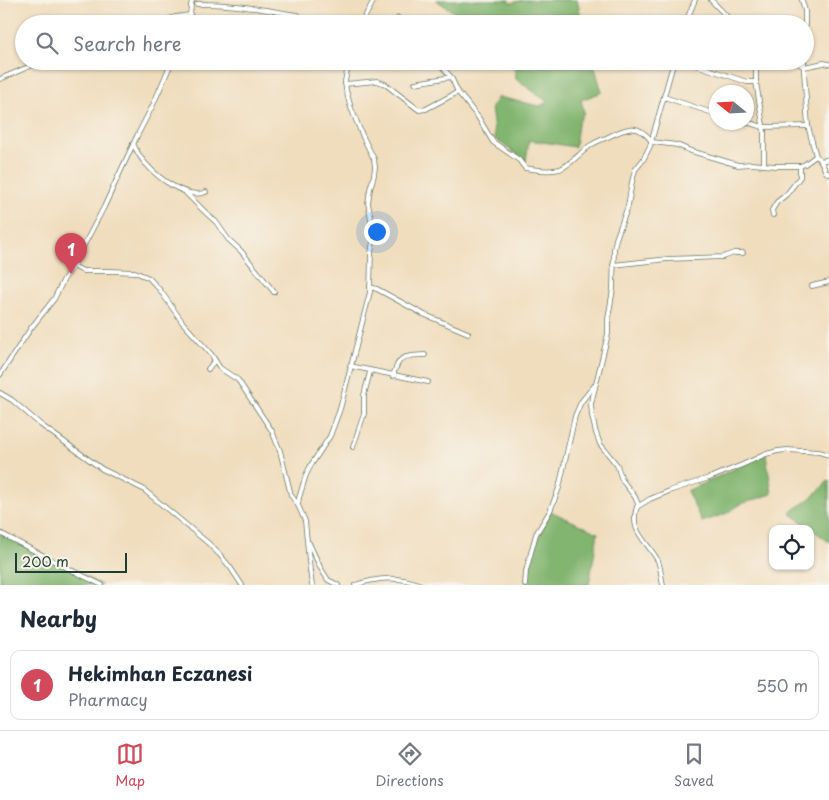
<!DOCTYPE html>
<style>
:root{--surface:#fff;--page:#f6f6f7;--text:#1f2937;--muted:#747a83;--line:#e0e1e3;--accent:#d1495b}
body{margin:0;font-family:"Playpen Sans",sans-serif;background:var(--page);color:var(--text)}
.controls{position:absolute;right:15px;bottom:15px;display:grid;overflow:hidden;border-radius:10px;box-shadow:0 1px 4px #0004}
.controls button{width:45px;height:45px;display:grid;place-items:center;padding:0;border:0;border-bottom:1px solid var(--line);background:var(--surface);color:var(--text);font:25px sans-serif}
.compass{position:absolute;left:709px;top:85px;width:45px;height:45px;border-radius:50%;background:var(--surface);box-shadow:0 1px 4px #0004;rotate:288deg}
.scale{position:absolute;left:15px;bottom:12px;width:112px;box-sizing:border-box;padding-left:5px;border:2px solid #1f3d34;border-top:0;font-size:14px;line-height:18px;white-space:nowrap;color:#1f3d34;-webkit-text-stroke:4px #f7f3e8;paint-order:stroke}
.you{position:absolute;left:376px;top:231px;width:18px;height:18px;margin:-12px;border:4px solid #fff;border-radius:50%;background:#1a73e8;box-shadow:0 0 0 8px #1a73e833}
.badge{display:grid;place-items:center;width:32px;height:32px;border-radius:50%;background:var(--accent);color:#fff;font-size:16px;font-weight:700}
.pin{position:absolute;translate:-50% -41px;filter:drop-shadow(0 1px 2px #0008)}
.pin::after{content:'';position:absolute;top:26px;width:18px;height:15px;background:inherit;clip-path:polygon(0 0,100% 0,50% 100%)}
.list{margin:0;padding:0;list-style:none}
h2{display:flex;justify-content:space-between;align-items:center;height:65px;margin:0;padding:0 20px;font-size:21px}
h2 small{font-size:16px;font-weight:400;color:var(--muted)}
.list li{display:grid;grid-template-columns:32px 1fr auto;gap:15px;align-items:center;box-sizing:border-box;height:70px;margin:0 10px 10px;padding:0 10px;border:1px solid var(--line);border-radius:10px}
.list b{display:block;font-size:19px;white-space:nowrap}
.list p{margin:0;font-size:16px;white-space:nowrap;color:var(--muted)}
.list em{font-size:16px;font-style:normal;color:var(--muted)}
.icon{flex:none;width:28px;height:28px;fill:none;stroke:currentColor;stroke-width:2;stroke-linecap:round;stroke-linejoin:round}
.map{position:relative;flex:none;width:829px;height:585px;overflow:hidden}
.search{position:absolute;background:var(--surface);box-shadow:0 1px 4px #0004;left:15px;right:15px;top:15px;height:55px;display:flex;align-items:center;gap:12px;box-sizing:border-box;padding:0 18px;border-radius:28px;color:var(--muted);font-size:19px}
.sheet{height:145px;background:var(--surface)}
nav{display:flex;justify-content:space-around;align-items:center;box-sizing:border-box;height:70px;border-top:1px solid var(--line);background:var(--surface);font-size:14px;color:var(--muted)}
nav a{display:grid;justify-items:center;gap:2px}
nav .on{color:var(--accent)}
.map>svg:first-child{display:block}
</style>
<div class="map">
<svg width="829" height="585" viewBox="0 0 829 585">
<rect width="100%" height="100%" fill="#f7f3e8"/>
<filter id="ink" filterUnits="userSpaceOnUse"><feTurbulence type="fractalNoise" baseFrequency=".02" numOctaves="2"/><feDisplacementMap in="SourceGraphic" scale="10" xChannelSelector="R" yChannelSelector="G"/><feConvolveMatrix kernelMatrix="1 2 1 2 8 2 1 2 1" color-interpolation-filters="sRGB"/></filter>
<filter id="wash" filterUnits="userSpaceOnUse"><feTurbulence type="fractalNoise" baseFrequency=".0096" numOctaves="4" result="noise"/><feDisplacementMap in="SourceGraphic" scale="20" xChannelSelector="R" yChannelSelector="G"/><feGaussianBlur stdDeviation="1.12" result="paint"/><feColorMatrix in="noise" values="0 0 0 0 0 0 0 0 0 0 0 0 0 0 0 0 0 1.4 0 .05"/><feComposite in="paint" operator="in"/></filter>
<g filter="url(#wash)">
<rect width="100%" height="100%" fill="#f0ddbd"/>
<g fill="#82b56f" stroke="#507952">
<path d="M436,0h73l1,3 14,-3h53l6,24h-112z"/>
<path d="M513,61h80l9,31 -21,8 3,12 -6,12 -3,23 -46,-7 -3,21 -31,-22 -4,-32 7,-10 42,9 8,-4 -32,-23z"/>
<path d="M766,454l6,40 -31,10 -16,10 -23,8 -15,-31z"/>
<path d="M829,480v62l-39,-29 24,-18z"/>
<path d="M550,511l48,22 -9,52h-63l3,-23z"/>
<path d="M0,533l102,52h-102z"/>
</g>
</g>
<g filter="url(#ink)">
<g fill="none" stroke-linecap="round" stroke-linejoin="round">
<defs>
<g id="minor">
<path d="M711,0l23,24"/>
<path d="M802,0l3,11v40"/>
<path d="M197,4c34,-1 67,6 101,11"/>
<path d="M398,18l5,6"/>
<path d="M154,24l21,-7 15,-2"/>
<path d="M188,24c3,-8 2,-16 4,-24"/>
<path d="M361,24l13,-24"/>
<path d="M685,24l10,-24"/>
<path d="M437,61l14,16 7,15"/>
<path d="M684,61l63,21h9"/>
<path d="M756,61v21l8,49v34"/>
<path d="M795,61l9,6 20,-4 5,1"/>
<path d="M804,61v11l4,54 8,30 5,5 5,11 3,2"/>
<path d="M0,79l42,-18"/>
<path d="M415,83l36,-6"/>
<path d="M345,84l32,-3 8,3 34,26 7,-1 32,-17 20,25 15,25 26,18 6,8c11,2 24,4 35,1 9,-3 22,-18 31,-24 5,-3 12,-6 17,-8 19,-9 30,-15 44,5l25,3 14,6 47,14 13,-1 25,2h24l5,-2 11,-8"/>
<path d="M664,97l52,17"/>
<path d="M746,122l17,5 45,-1"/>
<path d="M133,144c4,7 7,14 13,20 12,14 41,36 60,28"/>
<path d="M821,161l8,-2"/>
<path d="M186,193l18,18 12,11 12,17 13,12 33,41"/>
<path d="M773,215l-1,-5 5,-8 10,-8 13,-17v-11"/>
<path d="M613,265l55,-6 55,-2 11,-4h9"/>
<path d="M73,266l10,5h27l25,1 14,6 11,12 23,33 28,31 9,14 18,12 34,51 8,20 11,44 7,10 7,16 5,50 2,14"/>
<path d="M812,286l17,-4"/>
<path d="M370,287l7,2 46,25 45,19"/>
<path d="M350,366l78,16"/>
<path d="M208,369l7,-9"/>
<path d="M0,375l31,-47 23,-29 10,-20 9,-13 31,-59 33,-71 16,-31 19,-44"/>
<path d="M393,376c6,-22 12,-20 32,-21"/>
<path d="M0,393l12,7 29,25 61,44 41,20 65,54 12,12 10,12 12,18"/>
<path d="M353,447l11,-33v-19l6,-23"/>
<path d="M298,505l1,-7 7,-23 5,-10 19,-29 10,-27 30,-117 1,-39 3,-18 -6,-32 2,-14 4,-14 1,-8 -1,-8 -11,-22 -12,-29 -5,-18 -1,-9 4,-20"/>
<path d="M637,507l13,-8 22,-9 40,-13 30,-12 24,-11 12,-3 9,-1 32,2 10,3"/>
<path d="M0,533l73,38 29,14"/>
<path d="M309,543l11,24 8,13 10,5"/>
<path d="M355,585c24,-8 43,-9 67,0"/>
<path d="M525,585l1,-14 10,-37 14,-23 9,-23 16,-72 6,-14 13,-16"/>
<path d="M663,585c-2,-8 -2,-17 -5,-24 -11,-21 -31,-30 -20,-57l-3,-7 -13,-17 -5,-15 -17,-21 -4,-11 -4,-17 -1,-12 17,-70v-15l5,-30 1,-40 2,-10 12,-33 4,-24 3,-12 8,-10 7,-14 24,-85"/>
</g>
</defs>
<use href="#minor" stroke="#687564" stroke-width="5.5"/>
<use href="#minor" stroke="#fff" stroke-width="4"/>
</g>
</g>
</svg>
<div class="controls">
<button><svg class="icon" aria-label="locate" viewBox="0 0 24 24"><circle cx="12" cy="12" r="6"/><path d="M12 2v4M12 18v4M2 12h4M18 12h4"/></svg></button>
</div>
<svg class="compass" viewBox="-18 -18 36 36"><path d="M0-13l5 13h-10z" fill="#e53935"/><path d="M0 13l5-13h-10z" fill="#747a83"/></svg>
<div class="scale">200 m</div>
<div class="you"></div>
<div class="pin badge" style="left:71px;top:274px">1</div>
<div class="search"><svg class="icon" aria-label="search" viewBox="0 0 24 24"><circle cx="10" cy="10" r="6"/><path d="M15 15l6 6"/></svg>Search here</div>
</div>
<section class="sheet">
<h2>Nearby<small></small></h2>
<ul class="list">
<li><span class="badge">1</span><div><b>Hekimhan Eczanesi</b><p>Pharmacy</p></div><em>550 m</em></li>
</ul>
</section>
<nav>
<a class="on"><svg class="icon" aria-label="map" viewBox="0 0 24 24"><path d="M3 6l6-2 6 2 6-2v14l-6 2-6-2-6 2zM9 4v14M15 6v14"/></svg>Map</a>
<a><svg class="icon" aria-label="directions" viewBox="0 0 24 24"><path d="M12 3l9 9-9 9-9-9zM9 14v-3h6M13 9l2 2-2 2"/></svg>Directions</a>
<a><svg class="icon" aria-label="saved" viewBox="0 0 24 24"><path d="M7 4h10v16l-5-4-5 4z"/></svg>Saved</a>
</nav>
